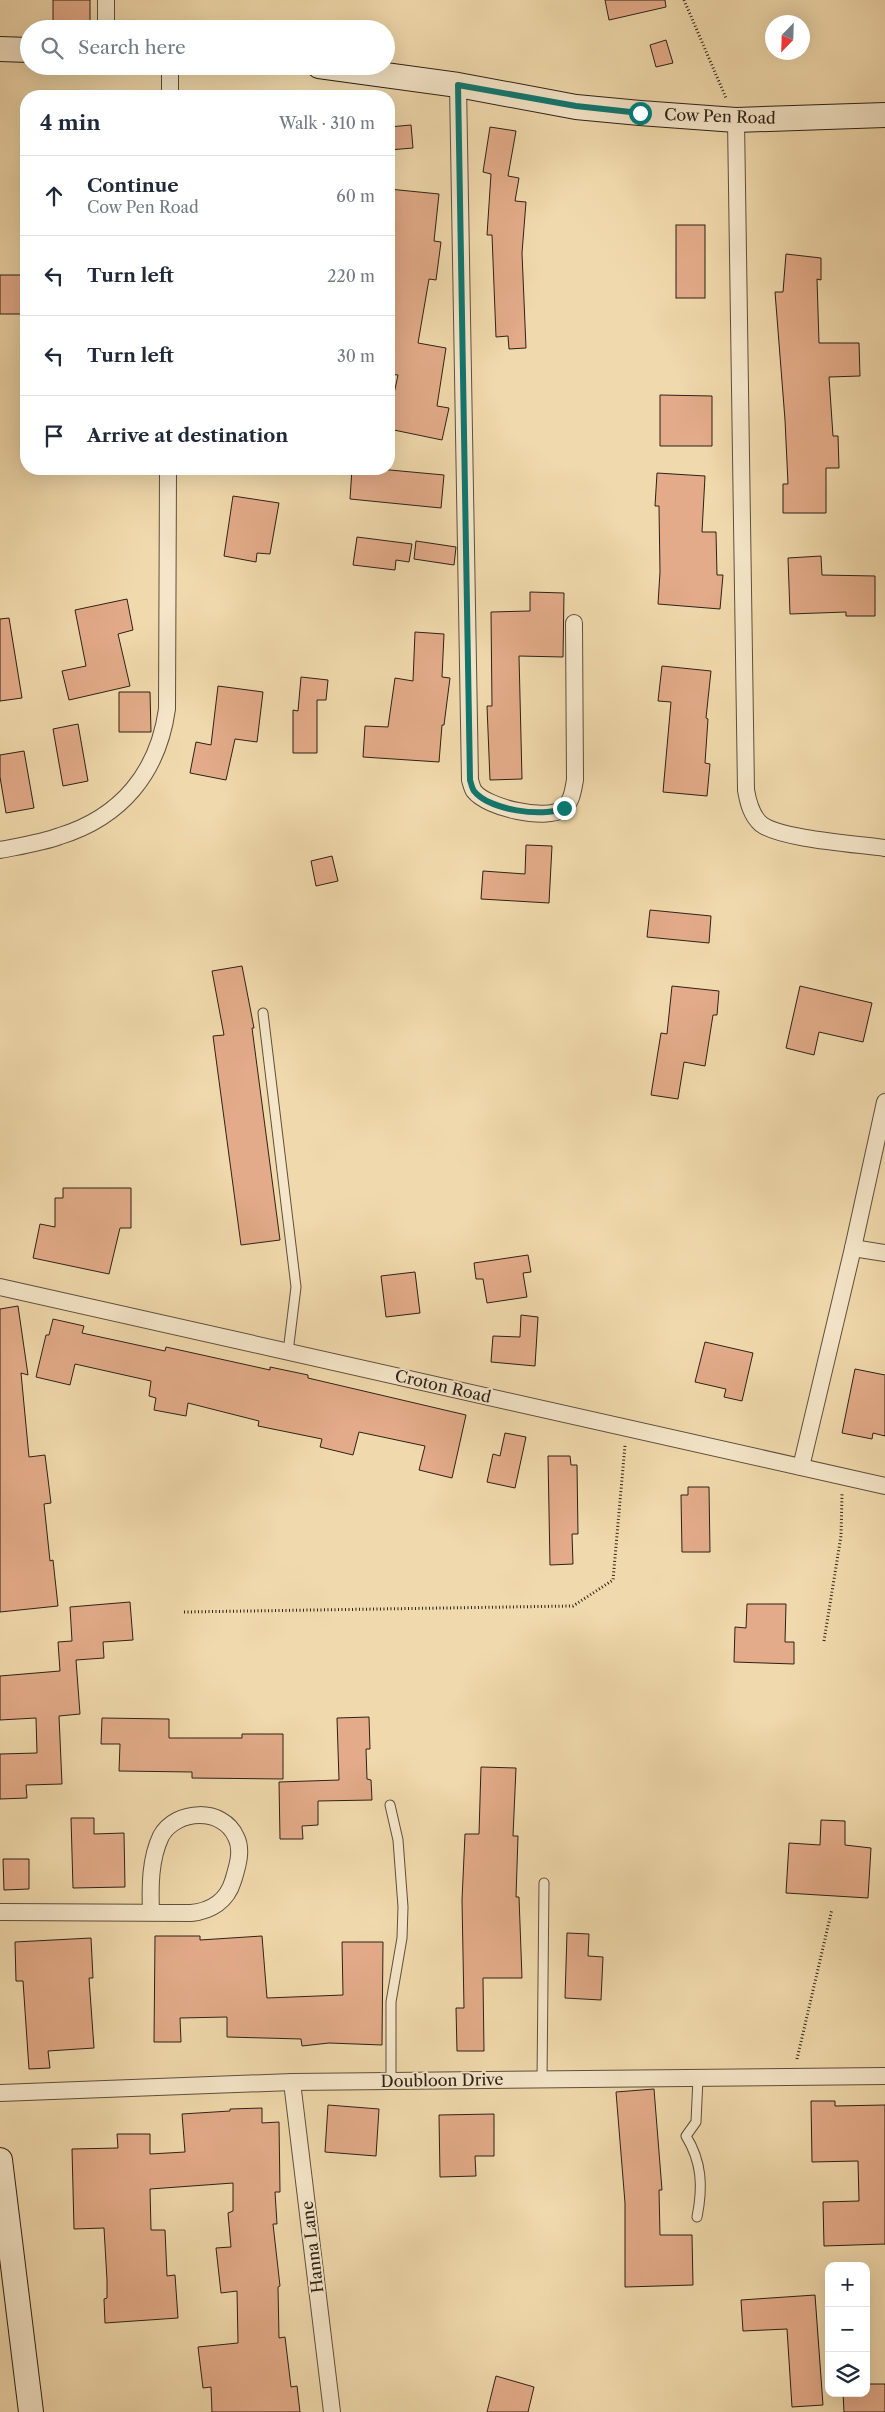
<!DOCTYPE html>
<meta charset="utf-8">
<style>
:root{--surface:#fff;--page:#f2f2f3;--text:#1f2937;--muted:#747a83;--line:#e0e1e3}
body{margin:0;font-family:"Libre Caslon Text",serif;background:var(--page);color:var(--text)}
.controls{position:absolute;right:15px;bottom:15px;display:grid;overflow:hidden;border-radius:10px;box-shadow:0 5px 20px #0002}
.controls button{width:45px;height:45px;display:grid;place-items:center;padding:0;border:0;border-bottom:1px solid var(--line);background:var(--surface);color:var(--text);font:25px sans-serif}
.compass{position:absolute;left:765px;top:15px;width:45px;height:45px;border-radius:50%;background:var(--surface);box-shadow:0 5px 20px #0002;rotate:203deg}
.stop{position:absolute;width:15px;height:15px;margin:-11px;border:4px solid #0f766e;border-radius:50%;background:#fff}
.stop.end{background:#0f766e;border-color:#fff;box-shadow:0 1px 5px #0008}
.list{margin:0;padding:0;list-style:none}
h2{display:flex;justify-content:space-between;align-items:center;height:65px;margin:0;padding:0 20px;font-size:21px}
h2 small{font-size:16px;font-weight:400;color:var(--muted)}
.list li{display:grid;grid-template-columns:32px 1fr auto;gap:15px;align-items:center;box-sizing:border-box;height:80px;padding:0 20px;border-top:1px solid var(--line)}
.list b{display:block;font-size:19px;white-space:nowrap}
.list p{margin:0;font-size:16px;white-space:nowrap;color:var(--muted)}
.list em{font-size:16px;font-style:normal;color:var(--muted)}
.icon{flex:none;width:28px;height:28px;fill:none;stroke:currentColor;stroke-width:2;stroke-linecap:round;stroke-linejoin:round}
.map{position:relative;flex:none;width:885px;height:2412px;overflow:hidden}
.search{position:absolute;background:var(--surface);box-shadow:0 5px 20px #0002;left:20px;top:20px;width:375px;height:55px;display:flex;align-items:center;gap:12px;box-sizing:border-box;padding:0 18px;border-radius:28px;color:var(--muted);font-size:19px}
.panel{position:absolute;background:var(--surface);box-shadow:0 5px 20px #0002;left:20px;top:90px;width:375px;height:385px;border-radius:20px}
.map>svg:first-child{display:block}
</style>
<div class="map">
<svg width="885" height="2412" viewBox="0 0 885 2412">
<rect width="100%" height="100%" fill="#f0d9ac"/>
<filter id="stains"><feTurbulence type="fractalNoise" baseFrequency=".004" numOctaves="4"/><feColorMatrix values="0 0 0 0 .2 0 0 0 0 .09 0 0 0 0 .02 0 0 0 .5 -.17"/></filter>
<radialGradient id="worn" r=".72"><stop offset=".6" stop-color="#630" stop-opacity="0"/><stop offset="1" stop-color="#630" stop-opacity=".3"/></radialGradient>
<g fill="#e3ab89" stroke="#2d2117">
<path d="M53,0h37v29l-37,-2z"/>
<path d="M605,0h60l1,7 -57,13z"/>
<path d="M666,40l7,23 -17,4 -6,-22z"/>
<path d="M411,125l2,23 -24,2v-23z"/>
<path d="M490,127l26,4 -8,45 11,2 -4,23 11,1 -4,51 4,95 -17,1 -1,-13 -12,1 -4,-102h-5l4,-61 -8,-2z"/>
<path d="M389,189l50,5 -5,47 7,1 -5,38 -7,-1 -11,64 28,5 -9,58 12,2 -7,32 -53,-11v-12l9,-42 -9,-1z"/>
<rect x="676" y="225" width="29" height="73"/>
<path d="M786,254l35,4v22l-4,-1 2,64h40l1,33 -31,1 4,59h5l1,32h-13v45h-43v-29h5l-3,-64 -10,-128h8z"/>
<rect x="0" y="275" width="26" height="39"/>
<path d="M660,395l52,1v50h-52z"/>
<path d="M352,469h27l65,6 -3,33 -91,-9z"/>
<path d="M657,473l48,3 -3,56h14l1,43h6l-3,34 -62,-5 2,-32 -1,-66h-4z"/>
<path d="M233,496l46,7 -9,51 -13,-1 -1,9 -32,-6z"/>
<path d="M357,537l55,7 -3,18 -13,-2 -1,10 -42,-5z"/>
<path d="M416,541l40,6 -2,18 -40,-6z"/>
<path d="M821,556l1,19 53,1v40h-29v-4l-56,2 -2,-56z"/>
<path d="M530,592l34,1 -1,64 -44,-1 3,123 -32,1 -3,-74h5l-1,-94 39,-1z"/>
<path d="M127,599l6,31 -15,4 12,52 -61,14 -7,-29 24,-5 -11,-56z"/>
<path d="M9,618l13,80 -22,3v-82z"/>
<path d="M415,632l29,2 -2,43 8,1 -6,47h-2l-3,37 -76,-5 2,-31 23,1 7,-49 18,3z"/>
<path d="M662,666l49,5 -5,47 2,1 -3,44 5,1 -3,32 -44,-4 8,-90 -13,-1z"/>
<path d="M301,677l27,3 -2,20h-9v53h-24v-43l5,1z"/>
<path d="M218,686l45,6 -6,50 -22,-3 -9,41 -36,-7 6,-31 15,3z"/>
<path d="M119,692h31l1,40h-32z"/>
<path d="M78,724l10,57 -25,5 -10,-57z"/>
<path d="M24,751l10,57 -28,5 -6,-36v-22z"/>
<path d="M526,845l26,1 -3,57 -68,-4 2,-28 42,3z"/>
<path d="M332,856l6,25 -22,5 -5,-25z"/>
<path d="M650,910l61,6 -2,27 -62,-6z"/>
<path d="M242,966l12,62h-2l28,212 -39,5 -28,-209 11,-1 -12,-64z"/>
<path d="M672,986l47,5 -2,24h-4l-8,51 -21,-4 -6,37 -27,-4 10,-62 6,1z"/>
<path d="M800,986l72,17 -9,39 -44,-10 -5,23 -28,-7z"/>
<path d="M63,1188h68v40h-11l-11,46 -76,-16 7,-34 15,3v-29h8z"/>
<path d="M528,1255l3,17 -8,1 4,24 -40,6 -4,-24h-7l-2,-16z"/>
<path d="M415,1272l5,41 -34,4 -5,-41z"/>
<path d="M18,1306l10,69 -7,-2 8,84 16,-2 6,48 -7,1 6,57 3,-1 5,46 -58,6v-303z"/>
<path d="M521,1315l17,2 -3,49 -44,-4 2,-26 27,1z"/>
<path d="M53,1319l31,7 -2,7 83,18 1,-4 104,23v-3l38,8v3l158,37 -14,63 -33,-8 6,-24 -66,-14 -6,23 -33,-8 2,-8 -64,-13 1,-5 -71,-18 -2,13 -32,-6 2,-12 -7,-2 2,-15 -76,-17 -5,21 -34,-8 10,-42h3z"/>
<path d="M705,1342l48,11 -11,48 -18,-4 2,-8 -31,-7z"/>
<path d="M855,1369l30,6v61l-12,-3 -1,6 -30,-6z"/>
<path d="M505,1433l21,4 -11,51 -28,-6 6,-28 7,2z"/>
<path d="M548,1456h22l1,9h6l1,69h-6l1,30 -23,1z"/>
<path d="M688,1487h21l1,65h-28l-1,-57h7z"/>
<path d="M130,1602l3,38 -30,2 1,16 -28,2 4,54 -21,2 3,68 -36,1 1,13 -27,1v-45l37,-1 -1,-35 -36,2v-44l60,-5 -2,-29 14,-1 -2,-34z"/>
<path d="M747,1604h39l-1,38h9v22l-60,-2 1,-35 11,1z"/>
<path d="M369,1717l1,32h-4l1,30 4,1 1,20 -54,1v24l-16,1 1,13h-23l-1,-57 60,-2 -2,-62z"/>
<path d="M102,1718l67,1v19h73v-4h41v45l-91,-1v-6l-73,-1 1,-27h-19z"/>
<path d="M481,1767l35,1 -3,68h5l-2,61h3l3,81h-39l1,73h-27l-1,-43h8l-2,-108 3,-66h14z"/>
<path d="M71,1818h23v16l30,-1 1,54 -52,1z"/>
<path d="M821,1820l24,1v24l26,3 -3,50 -82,-5 3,-50 31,2z"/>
<path d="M3,1859h26v30l-25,1z"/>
<path d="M567,1933l22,1 -1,22 15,1 -2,43 -36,-2z"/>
<path d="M155,1936h45v4l62,-4 5,62 76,-3 -1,-53h41l-1,103 -53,-2 -27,3 -1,-7 -74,-2v-20l-47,1 1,24h-27z"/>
<path d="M91,1938l2,40h-4l5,70 -46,3 2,17 -21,1 -6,-88h-7l-1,-39z"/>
<path d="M654,2089l8,101h-3l1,45h32l1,50 -68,2v-84l-9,-111z"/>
<path d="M811,2101h24v5l50,-1v139l-61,2 -1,-44 36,-1 -1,-40 -46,1z"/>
<path d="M328,2105l51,4 -3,47 -51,-4z"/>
<path d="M262,2108v15l17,-1 1,70h-5l2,32h-4l7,62 -2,1 1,51 6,-1 6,50 6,-1 3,26h-88l-1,-25 -8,1 -5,-41 40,-4 -1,-52 -16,2 -5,-45 15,-1 -3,-34 5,-2v-28l-83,6 1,41h14l2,46 8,-1 3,43 -73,5 -1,-24 3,-1v-18l-3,-52 -30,1 -2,-80 46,-1 -1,-14h33v20l35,-2 -3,-38 48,-3v-2z"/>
<path d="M494,2114v42h-19l1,20 -36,1 -1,-62z"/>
<path d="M815,2295l8,110 -31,2 -5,-78 -44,2 -2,-31z"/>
<path d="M496,2376l38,11 -6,25h-41z"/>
<path d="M866,2384h19v28h-41l-1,-19h23z"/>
</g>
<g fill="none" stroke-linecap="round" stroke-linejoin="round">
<defs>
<g id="lane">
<path d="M263,1013l33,274 -8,65"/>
<path d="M390,1805l8,35 5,67 -1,31 -11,64v79"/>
<path d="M542,2080l2,-197"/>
<path d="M697,2217c6,-30 5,-55 -11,-81l10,-14 2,-44"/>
</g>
<g id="street">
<path d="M106,29v-29"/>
<path d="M458,85l12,695c1,3 2,8 4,11 13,17 72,30 89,18 9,-7 10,-19 12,-29l-1,-157"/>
<path d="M170,96v-30"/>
<path d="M736,120l10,670c2,12 5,25 15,34 19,15 97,20 124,24"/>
<path d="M0,850c20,-4 41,-7 60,-14 61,-19 98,-63 107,-127l1,-240"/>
<path d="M853,1248l32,5"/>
<path d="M0,1287l885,199"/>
<path d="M801,1467l52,-219 32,-146"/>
<path d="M0,1912l191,1c20,-2 36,-12 42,-32 4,-13 10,-31 3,-44 -13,-30 -60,-28 -75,-1 -11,23 -11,51 -10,75"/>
<path d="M292,2082l40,330"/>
<path d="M0,2093l292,-11 593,-6"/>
</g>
<g id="secondary">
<path d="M0,49l29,1"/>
<path d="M319,66l139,19 118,22 64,6 96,7 149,-5"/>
<path d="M0,2160l31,252"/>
</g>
</defs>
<use href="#lane" stroke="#5e4f3c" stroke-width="11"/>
<use href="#street" stroke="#5e4f3c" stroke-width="18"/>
<use href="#secondary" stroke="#2d2117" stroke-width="26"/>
<g stroke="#2d2117" stroke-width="3" stroke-dasharray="1 2.5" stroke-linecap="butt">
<path d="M684,0l42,98"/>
<path d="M184,1612l389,-6 40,-26 12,-135"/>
<path d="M824,1641l17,-105 1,-42"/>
<path d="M797,2059l35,-150"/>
</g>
<use href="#lane" stroke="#f5e6c9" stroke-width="9"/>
<use href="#street" stroke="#f5e6c9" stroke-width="16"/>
<use href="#secondary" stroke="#f5e6c9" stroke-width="24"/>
</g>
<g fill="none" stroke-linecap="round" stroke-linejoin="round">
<path stroke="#0f766e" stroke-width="6" d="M564,808c-21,10 -75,2 -90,-17 -2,-3 -3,-8 -4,-11l-12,-695 118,21 64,7"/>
</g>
<g text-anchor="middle" stroke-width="4" stroke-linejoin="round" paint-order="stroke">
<g font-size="16" fill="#2d2117" stroke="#f5e6c9">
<text transform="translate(720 116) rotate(2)" y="6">Cow Pen Road</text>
<text transform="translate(443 1386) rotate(13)" y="6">Croton Road</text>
<text transform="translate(442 2080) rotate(-1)" y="6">Doubloon Drive</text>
<text transform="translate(312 2247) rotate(-97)" y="6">Hanna Lane</text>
</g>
</g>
<rect width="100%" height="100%" filter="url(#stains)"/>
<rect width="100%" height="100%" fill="url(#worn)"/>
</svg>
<div class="controls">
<button>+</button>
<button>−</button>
<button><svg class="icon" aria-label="layers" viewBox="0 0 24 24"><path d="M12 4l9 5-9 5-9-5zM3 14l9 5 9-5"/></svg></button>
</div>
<svg class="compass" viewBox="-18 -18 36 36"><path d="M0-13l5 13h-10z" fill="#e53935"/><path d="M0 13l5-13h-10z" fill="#747a83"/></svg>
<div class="stop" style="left:640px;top:113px"></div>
<div class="stop end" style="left:564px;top:808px"></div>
<div class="search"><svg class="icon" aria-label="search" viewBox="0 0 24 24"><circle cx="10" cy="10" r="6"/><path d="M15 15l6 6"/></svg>Search here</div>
<section class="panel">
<h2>4 min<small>Walk · 310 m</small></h2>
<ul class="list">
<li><svg class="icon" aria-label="ahead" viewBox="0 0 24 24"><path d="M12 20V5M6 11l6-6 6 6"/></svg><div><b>Continue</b><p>Cow Pen Road</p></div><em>60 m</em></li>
<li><svg class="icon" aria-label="left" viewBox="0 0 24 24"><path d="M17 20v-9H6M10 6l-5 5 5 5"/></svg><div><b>Turn left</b></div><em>220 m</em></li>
<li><svg class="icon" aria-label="left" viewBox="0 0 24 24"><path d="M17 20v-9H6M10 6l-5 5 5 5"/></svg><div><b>Turn left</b></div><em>30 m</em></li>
<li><svg class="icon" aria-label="arrive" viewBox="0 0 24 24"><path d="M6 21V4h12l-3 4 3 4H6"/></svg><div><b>Arrive at destination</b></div></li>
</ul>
</section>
</div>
